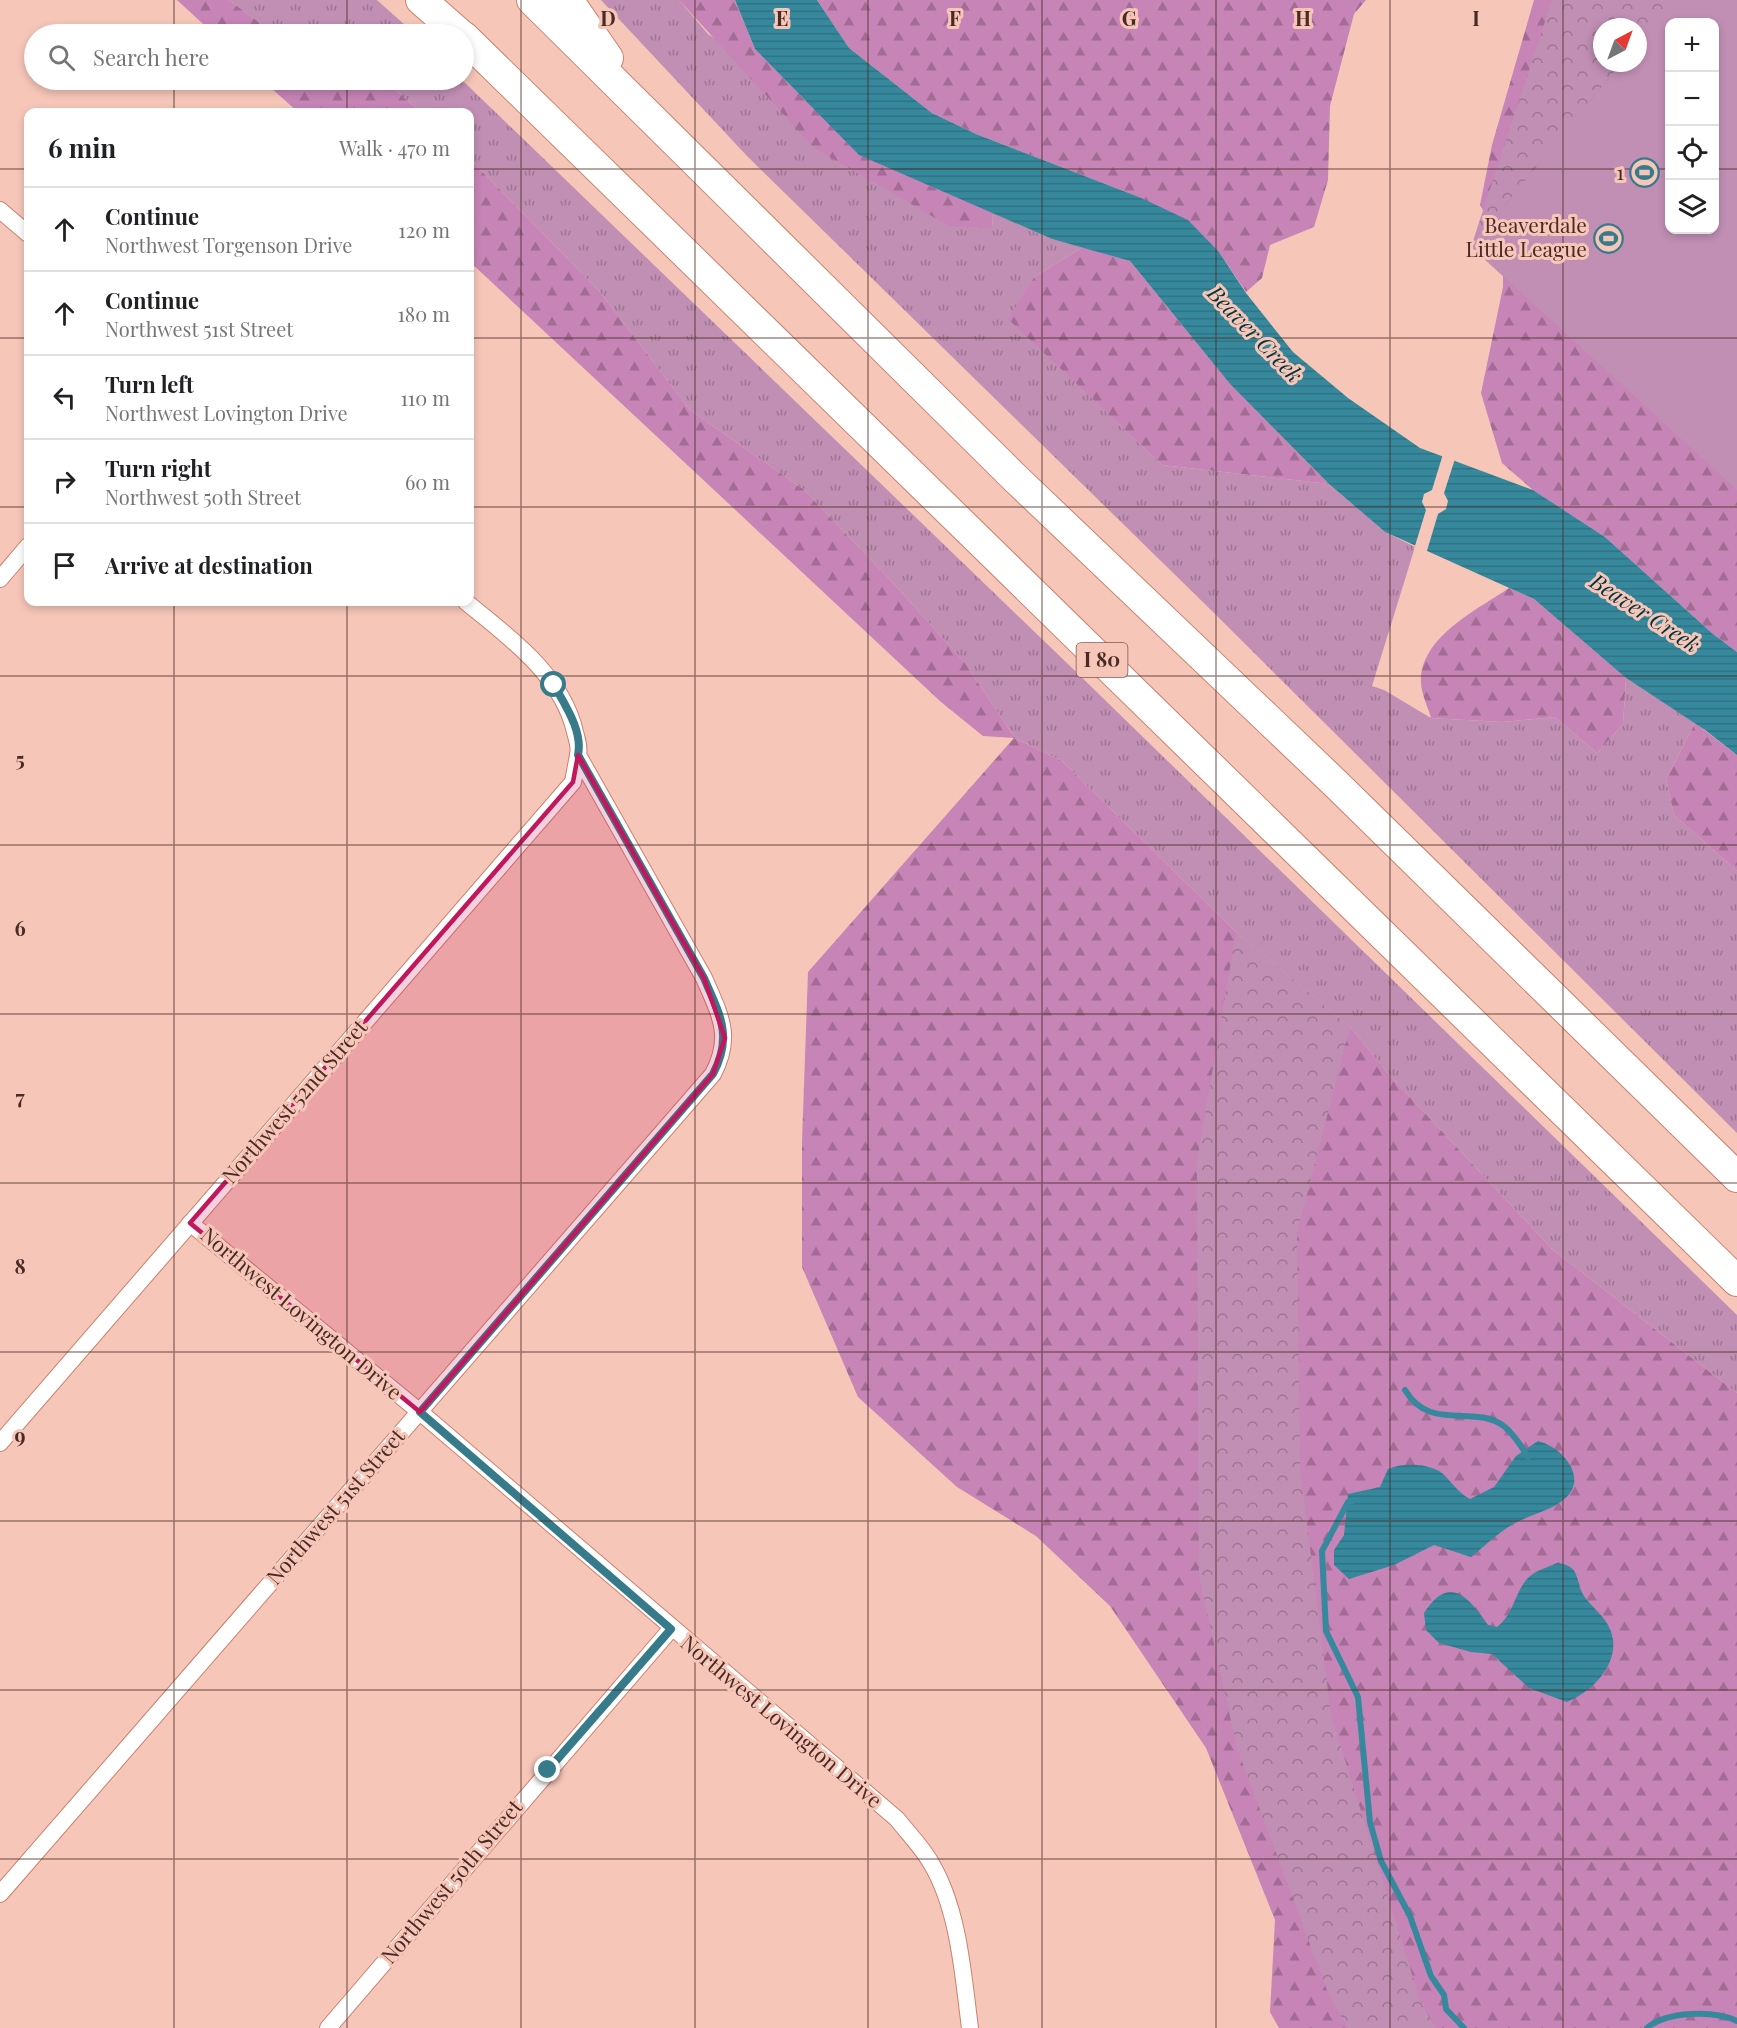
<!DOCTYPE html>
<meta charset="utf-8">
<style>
:root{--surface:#fff;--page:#f6f6f6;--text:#202124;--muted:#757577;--line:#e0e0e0}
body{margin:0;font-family:"Playfair Display",serif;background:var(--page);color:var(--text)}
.controls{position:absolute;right:18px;top:18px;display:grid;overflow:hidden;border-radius:12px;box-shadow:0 3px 9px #0003}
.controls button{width:54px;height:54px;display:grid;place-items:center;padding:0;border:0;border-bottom:2px solid var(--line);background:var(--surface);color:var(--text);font:30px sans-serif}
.compass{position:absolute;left:1593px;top:18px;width:54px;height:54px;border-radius:50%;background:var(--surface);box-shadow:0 3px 9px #0003;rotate:41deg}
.stop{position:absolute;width:18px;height:18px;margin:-14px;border:4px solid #377b8b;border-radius:50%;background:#fff}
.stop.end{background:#377b8b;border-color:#fff;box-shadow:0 2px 6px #0008}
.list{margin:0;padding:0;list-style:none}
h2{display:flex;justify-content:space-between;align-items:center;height:78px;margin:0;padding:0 24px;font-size:26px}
h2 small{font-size:20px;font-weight:400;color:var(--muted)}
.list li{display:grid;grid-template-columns:39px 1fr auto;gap:18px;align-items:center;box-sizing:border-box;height:84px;padding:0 24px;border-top:2px solid var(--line)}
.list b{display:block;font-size:22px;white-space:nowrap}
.list p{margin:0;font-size:20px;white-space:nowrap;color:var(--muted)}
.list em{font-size:20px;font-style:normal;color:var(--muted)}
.icon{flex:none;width:33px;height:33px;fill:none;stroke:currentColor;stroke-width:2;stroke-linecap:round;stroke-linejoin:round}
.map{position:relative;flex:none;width:1737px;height:2028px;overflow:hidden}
.search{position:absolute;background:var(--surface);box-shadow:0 3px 9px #0003;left:24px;top:24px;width:450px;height:66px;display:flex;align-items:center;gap:15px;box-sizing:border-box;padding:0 21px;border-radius:33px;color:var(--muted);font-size:22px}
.panel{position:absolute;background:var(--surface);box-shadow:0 3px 9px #0003;left:24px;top:108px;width:450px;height:498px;border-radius:12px}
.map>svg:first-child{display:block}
</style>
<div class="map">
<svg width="1737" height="2028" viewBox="0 0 1737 2028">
<defs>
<pattern id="grass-tufts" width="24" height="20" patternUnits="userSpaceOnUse" patternTransform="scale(1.5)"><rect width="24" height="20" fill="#c18fb4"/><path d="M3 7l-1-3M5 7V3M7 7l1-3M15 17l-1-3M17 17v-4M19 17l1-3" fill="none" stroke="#9f7592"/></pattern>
<pattern id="forest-firs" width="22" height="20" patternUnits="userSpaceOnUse" patternTransform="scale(1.5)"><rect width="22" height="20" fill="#c684b7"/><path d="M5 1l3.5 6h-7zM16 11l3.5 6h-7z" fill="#a36c94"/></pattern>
<pattern id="park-crowns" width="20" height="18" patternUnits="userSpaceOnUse" patternTransform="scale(1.5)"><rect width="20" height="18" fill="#c18fb4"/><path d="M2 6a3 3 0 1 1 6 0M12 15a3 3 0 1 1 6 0" fill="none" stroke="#9f7592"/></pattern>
<pattern id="water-rules" width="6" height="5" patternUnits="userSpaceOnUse" patternTransform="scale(1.5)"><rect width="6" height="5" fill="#36899d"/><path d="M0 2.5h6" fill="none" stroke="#307080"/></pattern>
</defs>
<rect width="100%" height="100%" fill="#f6c6b9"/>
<g fill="url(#grass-tufts)">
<path d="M229,0h148l38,34h-140z"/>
<path d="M601,0h78l29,34 284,194 1,-15 59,26 31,8 -49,30 -25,42 153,146 167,19 56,48 30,15 -43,139 12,4 47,28 71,4 53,-5 42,36 26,-29 3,-46 69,45 -29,56 8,36 63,56v262l-525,-522 -465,-455z"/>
<path d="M363,80h99l608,586 667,649v78l-185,-144 -159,-170 -43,-52 -114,-95 -174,-171 -47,-23 -50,-75 -71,-79 -91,-95 -113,-79 -91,-119 -129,-132v-47h-50l-24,-22z"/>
</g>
<g fill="url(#forest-firs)" fill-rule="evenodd">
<path d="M177,0h52l46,34h-61z"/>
<path d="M679,0h56l20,49 104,106 134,58 -1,15 -43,-2 -135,-78z"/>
<path d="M817,0h549l-12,14 -24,92 -2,74 -14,47 -44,18 -8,33 -16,14 -27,-40 -80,-55 -163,-63 -44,-21 -83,-65z"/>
<path d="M1534,0h180v22h-44l-45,132 112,220v278l-24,-18 -108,-97 -72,-47 -31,-27 -21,-70 22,-106v-41l-23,-41 12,-60zM1602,27h36v36h-36z"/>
<path d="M262,80h101l33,10 24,22h-122z"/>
<path d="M470,159l129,132 91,119 113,79 91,95 71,79 50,75 47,23 174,171 114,95 43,52 159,170 185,144v635h-458l-9,-16 5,-92 -69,-172 -96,-142 -74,-70 -79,-49 -99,-90 -56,-130v-125l6,-170 206,-234 -31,-2 -42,-34 -471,-440z"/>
<path d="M1083,247l47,14 100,123 99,100 -167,-19 -154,-146 26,-42z"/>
<path d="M1509,588l25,11 92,79 -3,46 -26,29 -42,-36 -53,5 -71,-4c-3,-11 -10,-25 -10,-36 -1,-45 56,-72 88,-94z"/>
<path d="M1695,723l42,32v116l-63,-56 -8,-36z"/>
</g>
<g fill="url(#park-crowns)">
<path d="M1552,0h121l-35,42v-15h-36v36h19l-150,184z"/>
<path d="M1236,932l114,95 -53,206 3,236 31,246 90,288 15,25h-88l-20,-35 -91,-245 -38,-172 -2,-414z"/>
</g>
<path fill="#c18fb4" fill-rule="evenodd" d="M1673,0h64v490l-266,-243 150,-184h17v-21zM1714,22v208h-44v-208z"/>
<g fill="url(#water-rules)">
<path d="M735,0h82l32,48 83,65 44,21 163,63 49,23 31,32 27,41 47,59 55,46 72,50 113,42 72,47 108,97 24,18v103l-32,-25 -79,-52 -92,-79 -149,-67 -56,-48 -99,-100 -100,-123 -78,-22 -193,-84 -104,-106z"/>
<path d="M1538,1441c25,6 53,39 24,60 -13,10 -32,14 -47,22 -15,8 -30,23 -44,34l-37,-12 -40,20 -45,14 -15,-14v-15l10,-15 4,-41 32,-7 8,-18c14,-6 36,-6 51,2 10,6 16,20 31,28l24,-12 22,-31z"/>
<path d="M1557,1563c25,3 17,17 27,33 7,10 18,18 24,29 18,32 -13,66 -41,77l-38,-14 -37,-34 -21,-2 -32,-9 -13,-13 -2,-17c25,-39 44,-17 64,12l9,2c17,-13 17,-33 30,-48 8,-9 20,-11 30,-16z"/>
</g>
<path fill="#f6c6b9" d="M1443,454l12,5 -11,34 4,8 -2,8 -8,5 -12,40 -12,-5 12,-39 -4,-8 2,-8 8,-4z"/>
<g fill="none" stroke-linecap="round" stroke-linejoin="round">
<g stroke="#36899d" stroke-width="6">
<path d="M1405,1390c25,43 71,13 100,37 9,8 17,20 23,30"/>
<path d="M1352,1501l-4,1 -26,49 4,80 32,66 12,125 11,39 29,55 21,60 13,19 2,14 18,19"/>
<path d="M1647,2028c20,-17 67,-18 90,-7"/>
</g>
<defs>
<g id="street">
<path d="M0,210l28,24"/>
<path d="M0,579l28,-33"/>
<path d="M190,1223l230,189 477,407c11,14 25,28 34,44 28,47 32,112 39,165"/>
<path d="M0,1443l573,-661 5,-27"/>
<path d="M0,1894l713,-820c20,-38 7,-59 -9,-96l-126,-223c2,-8 -1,-15 -3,-23 -13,-57 -66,-95 -109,-130"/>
<path d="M328,2028l343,-399"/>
</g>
<g id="highway">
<path d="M421,0l39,34"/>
<path d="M532,0l483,478 321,306 401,393"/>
<path d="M568,0l40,58"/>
<path d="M464,37l1273,1244"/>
</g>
</defs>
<use href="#street" stroke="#cb806c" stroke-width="18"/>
<use href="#highway" stroke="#cb806c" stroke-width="32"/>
<use href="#street" stroke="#fff" stroke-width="16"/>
<use href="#highway" stroke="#fff" stroke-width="30"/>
</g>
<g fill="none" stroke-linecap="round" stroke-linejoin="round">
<path stroke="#377b8b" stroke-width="8" d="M548,1770l123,-141 -251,-217 293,-338c20,-38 7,-59 -9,-96l-126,-223c5,-24 -13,-50 -24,-70"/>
</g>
<path fill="#c2185b" fill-opacity="0.2" stroke="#c2185b" stroke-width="4.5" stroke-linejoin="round" d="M578,755l126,223 21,60 -12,36 -293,338 -230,-189 383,-441z"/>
<path fill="none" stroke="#4a2b23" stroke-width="1.5" stroke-opacity="0.55" d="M174,0v34M347,0v34M521,0v2028M695,0v2028M868,0v2028M1042,0v2028M1216,0v2028M1390,0v2028M1563,0v2028M174,80v32M347,80v32M0,169h28M470,169h1200M1714,169h23M0,338h28M470,338h1267M0,507h28M470,507h1267M174,602v1426M347,602v1426M0,676h1737M0,845h1737M0,1014h1737M0,1183h1737M0,1352h1737M0,1521h1737M0,1690h1737M0,1859h1737"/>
<defs>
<symbol id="stadium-ring" viewBox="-11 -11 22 22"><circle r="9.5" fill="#f6c6b9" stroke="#377b8b" stroke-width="1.5"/><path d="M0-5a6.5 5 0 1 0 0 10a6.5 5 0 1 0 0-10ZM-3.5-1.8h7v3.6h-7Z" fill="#377b8b"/></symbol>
</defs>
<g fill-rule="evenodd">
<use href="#stadium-ring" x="1628" y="156" width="33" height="33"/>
<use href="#stadium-ring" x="1592" y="222" width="33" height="33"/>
</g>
<g text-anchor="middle" stroke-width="6" stroke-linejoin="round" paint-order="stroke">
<rect fill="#f6c6b9" stroke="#7e5a50" stroke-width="1.5" x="1076.5" y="643" width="51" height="34" rx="4.5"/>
<g font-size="20" font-weight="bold" fill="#4a2b23">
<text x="1102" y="667">I 80</text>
</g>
<g font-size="21" fill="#4a2b23" stroke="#f6c6b9" text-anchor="end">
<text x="1624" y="180">1</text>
<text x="1587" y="233">Beaverdale<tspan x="1587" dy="24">Little League</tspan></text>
</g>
<g font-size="21" fill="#4a2b23" stroke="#f6c6b9">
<text transform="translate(295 1102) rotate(-49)" y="7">Northwest 52nd Street</text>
<text transform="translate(301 1314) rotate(40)" y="7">Northwest Lovington Drive</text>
<text transform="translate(336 1507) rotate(-49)" y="7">Northwest 51st Street</text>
<text transform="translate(781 1722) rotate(40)" y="7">Northwest Lovington Drive</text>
<text transform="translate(452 1882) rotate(-50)" y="7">Northwest 50th Street</text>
</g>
<g font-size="22" font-style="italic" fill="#00343e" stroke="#f6c6b9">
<text transform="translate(1255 334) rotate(46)" y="8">Beaver Creek</text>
<text transform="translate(1645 613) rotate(33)" y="8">Beaver Creek</text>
</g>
</g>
<g font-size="20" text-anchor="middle" font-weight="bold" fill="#4a2b23" stroke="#f6c6b9" stroke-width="6" stroke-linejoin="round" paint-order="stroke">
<text x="608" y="26">D</text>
<text x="782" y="26">E</text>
<text x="955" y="26">F</text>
<text x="1129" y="26">G</text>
<text x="1303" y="26">H</text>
<text x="1476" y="26">I</text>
<text x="20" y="767">5</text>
<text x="20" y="936">6</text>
<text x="20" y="1105">7</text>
<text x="20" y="1274">8</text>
<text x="20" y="1443">9</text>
</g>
</svg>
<div class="controls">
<button>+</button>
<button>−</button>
<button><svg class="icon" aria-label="locate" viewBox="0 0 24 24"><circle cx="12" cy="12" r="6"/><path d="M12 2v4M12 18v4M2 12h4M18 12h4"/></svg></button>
<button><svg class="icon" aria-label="layers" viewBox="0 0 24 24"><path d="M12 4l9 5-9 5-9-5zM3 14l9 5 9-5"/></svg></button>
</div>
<svg class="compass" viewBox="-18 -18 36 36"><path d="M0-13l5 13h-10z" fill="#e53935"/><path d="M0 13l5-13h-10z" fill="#757577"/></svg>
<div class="stop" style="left:554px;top:685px"></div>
<div class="stop end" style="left:548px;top:1770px"></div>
<div class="search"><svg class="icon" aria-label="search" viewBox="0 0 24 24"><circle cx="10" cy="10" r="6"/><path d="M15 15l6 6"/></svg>Search here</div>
<section class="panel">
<h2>6 min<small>Walk · 470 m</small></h2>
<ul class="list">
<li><svg class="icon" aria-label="ahead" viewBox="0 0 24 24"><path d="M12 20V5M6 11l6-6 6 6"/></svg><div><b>Continue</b><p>Northwest Torgenson Drive</p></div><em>120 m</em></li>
<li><svg class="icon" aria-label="ahead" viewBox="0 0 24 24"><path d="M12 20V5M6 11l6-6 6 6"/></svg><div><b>Continue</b><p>Northwest 51st Street</p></div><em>180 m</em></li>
<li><svg class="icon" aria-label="left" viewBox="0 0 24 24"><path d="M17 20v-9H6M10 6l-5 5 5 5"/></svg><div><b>Turn left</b><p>Northwest Lovington Drive</p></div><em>110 m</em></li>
<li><svg class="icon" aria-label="right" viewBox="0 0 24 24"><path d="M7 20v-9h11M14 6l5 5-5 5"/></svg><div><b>Turn right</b><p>Northwest 50th Street</p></div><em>60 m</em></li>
<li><svg class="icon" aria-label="arrive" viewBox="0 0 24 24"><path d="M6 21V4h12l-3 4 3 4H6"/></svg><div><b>Arrive at destination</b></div></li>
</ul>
</section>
</div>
